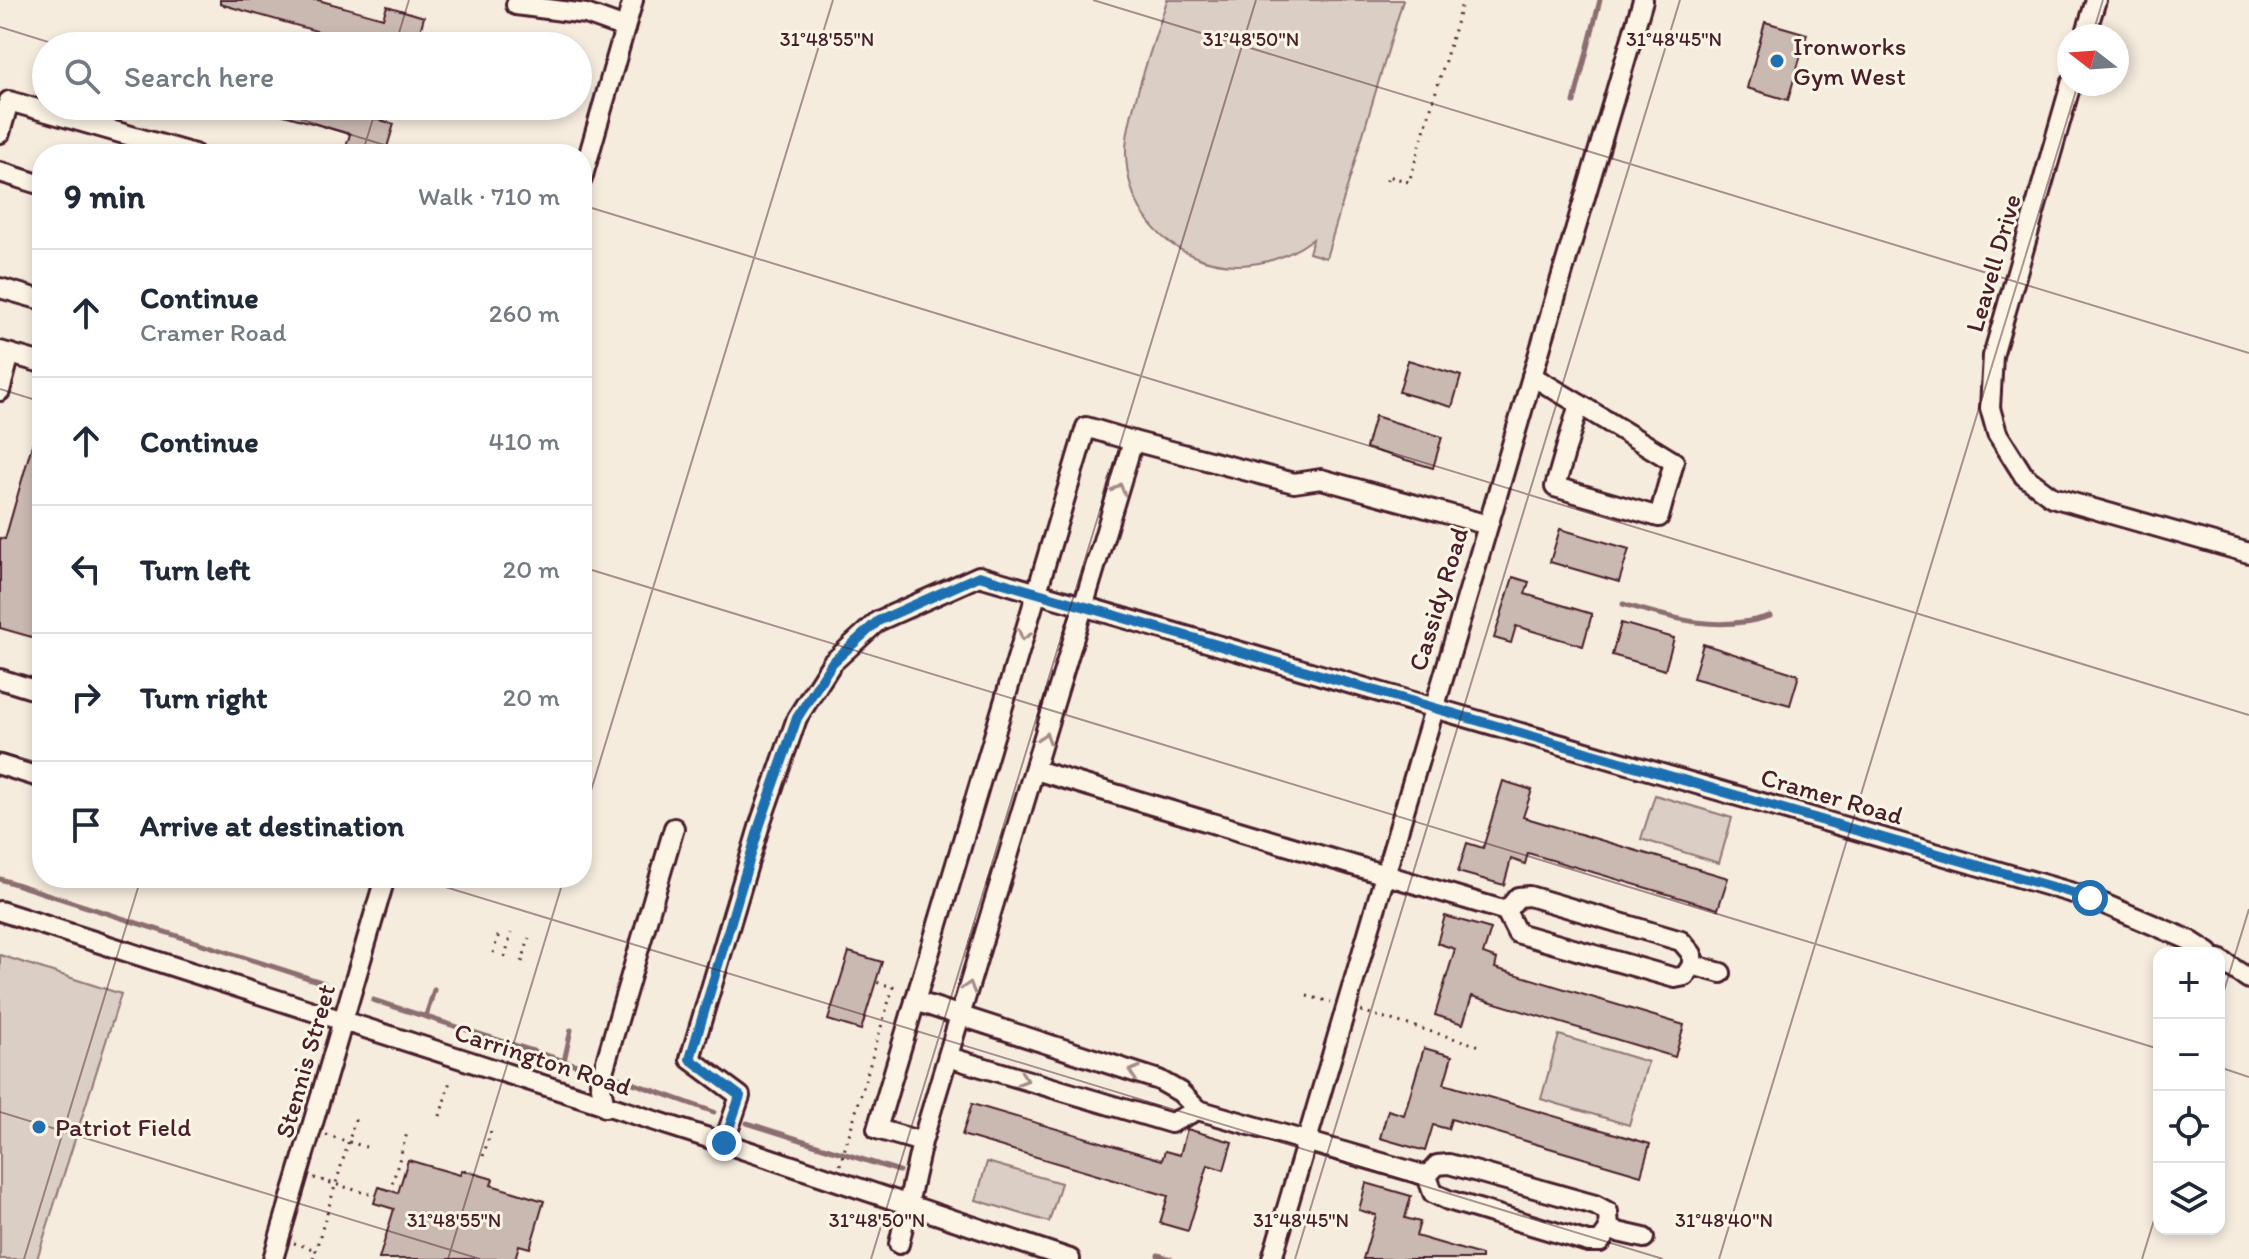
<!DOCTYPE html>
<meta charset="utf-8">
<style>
:root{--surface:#fff;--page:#f6f6f7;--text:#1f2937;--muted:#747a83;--line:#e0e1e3}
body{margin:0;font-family:Itim,sans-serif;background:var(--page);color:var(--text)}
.controls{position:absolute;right:24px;bottom:24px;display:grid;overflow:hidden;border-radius:16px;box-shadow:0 4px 12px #0003}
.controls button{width:72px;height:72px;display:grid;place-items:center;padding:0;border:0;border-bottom:2px solid var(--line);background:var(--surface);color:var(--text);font:40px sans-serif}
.compass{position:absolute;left:2057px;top:24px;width:72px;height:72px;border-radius:50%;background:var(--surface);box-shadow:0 4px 12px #0003;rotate:287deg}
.stop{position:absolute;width:24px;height:24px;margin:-18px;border:6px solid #1f6fb2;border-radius:50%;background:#fff}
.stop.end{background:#1f6fb2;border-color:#fff;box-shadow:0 2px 8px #0008}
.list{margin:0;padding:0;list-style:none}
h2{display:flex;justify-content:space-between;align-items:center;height:104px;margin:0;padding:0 32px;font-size:34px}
h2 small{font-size:26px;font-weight:400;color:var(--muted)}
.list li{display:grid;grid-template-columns:52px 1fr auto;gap:24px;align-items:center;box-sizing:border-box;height:128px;padding:0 32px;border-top:2px solid var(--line)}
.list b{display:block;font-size:30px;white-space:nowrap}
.list p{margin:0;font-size:26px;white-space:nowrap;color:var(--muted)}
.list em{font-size:26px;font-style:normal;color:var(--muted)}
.icon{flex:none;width:44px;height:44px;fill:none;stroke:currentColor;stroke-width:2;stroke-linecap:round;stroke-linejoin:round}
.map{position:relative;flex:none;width:2249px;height:1259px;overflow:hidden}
.search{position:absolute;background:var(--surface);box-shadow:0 4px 12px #0003;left:32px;top:32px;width:560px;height:88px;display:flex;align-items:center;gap:20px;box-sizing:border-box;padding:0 28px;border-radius:44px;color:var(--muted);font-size:30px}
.panel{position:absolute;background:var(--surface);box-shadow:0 4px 12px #0003;left:32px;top:144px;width:560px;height:744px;border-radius:32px}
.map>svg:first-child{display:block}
</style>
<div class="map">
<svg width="2249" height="1259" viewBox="0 0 2249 1259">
<rect width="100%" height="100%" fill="#f5ecde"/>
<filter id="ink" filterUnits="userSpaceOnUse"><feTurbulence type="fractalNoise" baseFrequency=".0125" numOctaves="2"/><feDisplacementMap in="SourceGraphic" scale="16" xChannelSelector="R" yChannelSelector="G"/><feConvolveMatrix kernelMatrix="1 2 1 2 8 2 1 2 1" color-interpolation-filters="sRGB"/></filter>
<g filter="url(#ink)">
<g fill="#dbcec4" stroke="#927678" stroke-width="2">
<path d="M1167,0h236l-77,258 -17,-5 4,-14c-77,58 -185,14 -187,-86 -1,-35 30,-115 41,-153z"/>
<path d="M1655,795l77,23 -13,45 -78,-24z"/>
<path d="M0,955l121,39 -84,265h-37z"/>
<path d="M1559,1035l89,27 -19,63 -88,-26z"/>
<path d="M987,1162l74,21 -12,39 -73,-22z"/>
</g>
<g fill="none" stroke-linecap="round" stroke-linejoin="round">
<g stroke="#8c6e70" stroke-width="5">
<path d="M1574,102l26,-102"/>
<path d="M1623,604c51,15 95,29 147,12"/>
<path d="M0,879l324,104"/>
<path d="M373,1000l213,68"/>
<path d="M426,1016l8,-26"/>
<path d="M564,1061l7,-31"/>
<path d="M616,1077l98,35"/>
<path d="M747,1123l152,48"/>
<path d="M1158,1255l13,4"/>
</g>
</g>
<g fill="#cab9b1" stroke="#4a1f2b" stroke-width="2">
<path d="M220,0h98l65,18 4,-12 37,11 -8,29h-15l-46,-14 -3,9 -132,-37z"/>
<path d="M1765,22l42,12 -19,66 -41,-12z"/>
<path d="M268,106h63l63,18 -9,30h-14l-25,-7 4,-13 -83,-24z"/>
<path d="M1408,360l53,16 -9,31 -53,-15z"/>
<path d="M1375,416l67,21 -9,31 -67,-20z"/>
<path d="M38,424h4v216l-42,-12v-90l5,1z"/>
<path d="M1560,529l69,20 -10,33 -69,-20z"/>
<path d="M1513,577l16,5 -4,12 67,20 -9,32 -67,-20 -5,17 -17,-5z"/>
<path d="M1621,623l53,15 -9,32 -53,-15z"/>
<path d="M1703,644l96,31 -9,30 -97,-27z"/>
<path d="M1503,781l29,9 -9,27 205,61 -10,31 -190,-56 -3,11 -14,-5 -7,26 -46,-13 9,-29 16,5z"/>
<path d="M1445,916l46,13 -8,25 14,5 -2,9 189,57 -9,32 -203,-61 -9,28 -28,-9 20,-66 -18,-6z"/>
<path d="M849,952l33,10 -21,68 -33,-10z"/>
<path d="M1424,1048l28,8 -8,28 206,60 -9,31 -190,-56 -3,10 -15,-4 -8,26 -45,-13 8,-28 16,5z"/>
<path d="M972,1104l190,56 3,-9 15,4 7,-26 45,13 -8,28 -16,-5 -20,66 -28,-8 8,-27 -206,-61z"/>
<path d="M408,1160l52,15 2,-5 31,9 -2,6 53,16 -14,47 -11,-3 -4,14h-136l15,-50 -20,-6 2,-7 3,-9 19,6z"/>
<path d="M1366,1183l45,13 -6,22 15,4 -4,14 65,19v4h-118l13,-44 -17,-5z"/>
</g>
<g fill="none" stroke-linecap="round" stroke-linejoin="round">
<defs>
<g id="minor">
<path d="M516,5l70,9 39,14"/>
<path d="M2085,36l11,-36"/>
<path d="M2071,84l-78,272 -3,52 7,25 27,43 28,21 197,56"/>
<path d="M0,133l9,-32 185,53"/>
<path d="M0,172l42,13"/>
<path d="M582,179l51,-179"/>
<path d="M0,288l42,12"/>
<path d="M0,351l42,12"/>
<path d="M1532,376l47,28 -24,83 104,30 15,-55 -95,-58"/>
<path d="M0,391l10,-37"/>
<path d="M1133,441l161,42 27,-4 167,46"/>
<path d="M0,679l42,13"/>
<path d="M0,765l42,13"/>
<path d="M1035,770l471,141"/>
<path d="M0,911l724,232 346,116"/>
<path d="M2219,959l30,20"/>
<path d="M1692,965v-11l-11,-13 -152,-45 -11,1 -12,14 11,22 158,45 10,-2 7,-11 29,8"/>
<path d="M915,1001l244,79 21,12 18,18 -27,13 -223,-66"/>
<path d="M605,1107l-5,-25 74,-254"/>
<path d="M1198,1110l229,66"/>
<path d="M724,1143l16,-47 -50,-37 70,-235 37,-106 35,-55 46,-42 101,-45 1111,322 99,42 20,13"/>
<path d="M1449,1164l146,41 13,7 1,18 -9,12h-12l-140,-42 -15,-7 -6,-17 10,-11z"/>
<path d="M1609,1230l35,8"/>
<path d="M899,1244l23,-102 211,-701 -47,-14 -209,702 45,13"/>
<path d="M273,1259l112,-381"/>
<path d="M1272,1259l371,-1259"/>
</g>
</defs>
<use href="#minor" stroke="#4a1f2b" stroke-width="24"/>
<g stroke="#4a1f2b" stroke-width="3" stroke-dasharray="2 6" stroke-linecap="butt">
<path d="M1387,181l1,-5 21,6 54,-182"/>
<path d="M493,953l7,-23"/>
<path d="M505,957l6,-24"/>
<path d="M522,962l7,-24"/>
<path d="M1307,996l24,6"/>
<path d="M1361,1011l119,35"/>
<path d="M440,1116l10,-35"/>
<path d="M326,1135l40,12"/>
<path d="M483,1156l8,-25"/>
<path d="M840,1165l53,-178 -17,-5"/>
<path d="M314,1178l62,18"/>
<path d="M390,1191l17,-58"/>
<path d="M294,1243l22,7"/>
<path d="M313,1259l43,-142"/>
</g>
<use href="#minor" stroke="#fcf5e5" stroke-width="18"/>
</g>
<defs><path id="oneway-chevron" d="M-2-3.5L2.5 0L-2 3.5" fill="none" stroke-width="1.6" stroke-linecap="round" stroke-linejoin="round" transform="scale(2)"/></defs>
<g stroke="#a38a88">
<use href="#oneway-chevron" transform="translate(1119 489) rotate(-74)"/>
<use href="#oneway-chevron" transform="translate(1024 635) rotate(107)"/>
<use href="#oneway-chevron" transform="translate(1045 738) rotate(-73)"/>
<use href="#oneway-chevron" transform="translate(969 987) rotate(-73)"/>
<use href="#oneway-chevron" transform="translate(1134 1072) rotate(-162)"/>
<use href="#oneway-chevron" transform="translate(1023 1079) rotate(17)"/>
</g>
</g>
<g fill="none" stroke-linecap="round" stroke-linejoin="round" filter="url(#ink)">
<path stroke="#1f6fb2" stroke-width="10" d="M724,1143l16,-47 -50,-37 70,-235 37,-106 35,-55 46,-42 101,-45 1111,322"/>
</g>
<path fill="none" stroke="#4a1f2b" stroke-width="2" stroke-opacity="0.45" d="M1093,0l1156,353M0,27l61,19M2092,36l11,-36M395,46l14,-46M257,106l157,48M362,154l15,-48M582,205l1667,510M0,389l42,13M582,567l1577,482M0,751l42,13M582,820l251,-820M416,878l1247,381M2219,1007l30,-98M2219,1067l30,10M0,1112l480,147M24,1259l117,-381M448,1259l116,-381M871,1259l385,-1259M1295,1259l385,-1259M1719,1259l359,-1175M2142,1259l17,-55"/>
<g fill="#1f6fb2" stroke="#fcf5e5" stroke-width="3">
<circle cx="1777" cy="61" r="8"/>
<circle cx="39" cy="1127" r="8"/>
</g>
<g text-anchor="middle" stroke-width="6" stroke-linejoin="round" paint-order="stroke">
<g font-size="26" fill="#4a1f2b" stroke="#fcf5e5" text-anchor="start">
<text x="1793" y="55">Ironworks<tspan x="1793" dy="30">Gym West</tspan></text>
<text x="55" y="1136">Patriot Field</text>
</g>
<g font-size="26" fill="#4a1f2b" stroke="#fcf5e5">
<text transform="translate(1993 263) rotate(-74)" y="9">Leavell Drive</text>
<text transform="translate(1438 599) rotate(-73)" y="9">Cassidy Road</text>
<text transform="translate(1832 796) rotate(16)" y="9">Cramer Road</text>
<text transform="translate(543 1059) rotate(18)" y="9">Carrington Road</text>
<text transform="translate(305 1061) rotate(-74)" y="9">Stennis Street</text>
</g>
</g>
<g font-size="20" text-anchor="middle" fill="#4a1f2b" stroke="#fcf5e5" stroke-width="6" stroke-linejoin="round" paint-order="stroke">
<text x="827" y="46">31°48'55"N</text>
<text x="1251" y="46">31°48'50"N</text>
<text x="1674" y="46">31°48'45"N</text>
<text x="454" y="1227">31°48'55"N</text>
<text x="877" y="1227">31°48'50"N</text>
<text x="1301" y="1227">31°48'45"N</text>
<text x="1724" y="1227">31°48'40"N</text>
</g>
</svg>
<div class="controls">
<button>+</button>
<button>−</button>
<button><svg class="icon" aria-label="locate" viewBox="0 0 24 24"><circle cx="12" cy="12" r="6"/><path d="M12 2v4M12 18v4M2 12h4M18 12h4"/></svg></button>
<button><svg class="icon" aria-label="layers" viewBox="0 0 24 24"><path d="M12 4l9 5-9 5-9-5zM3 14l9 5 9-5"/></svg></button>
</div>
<svg class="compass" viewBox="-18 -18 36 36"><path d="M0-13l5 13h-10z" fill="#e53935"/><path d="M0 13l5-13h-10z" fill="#747a83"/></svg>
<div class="stop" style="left:2090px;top:898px"></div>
<div class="stop end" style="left:724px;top:1143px"></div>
<div class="search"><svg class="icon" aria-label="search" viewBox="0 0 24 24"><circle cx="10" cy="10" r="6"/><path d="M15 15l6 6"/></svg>Search here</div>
<section class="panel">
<h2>9 min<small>Walk · 710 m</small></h2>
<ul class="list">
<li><svg class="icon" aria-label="ahead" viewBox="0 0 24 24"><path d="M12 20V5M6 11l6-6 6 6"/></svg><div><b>Continue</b><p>Cramer Road</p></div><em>260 m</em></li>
<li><svg class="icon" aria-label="ahead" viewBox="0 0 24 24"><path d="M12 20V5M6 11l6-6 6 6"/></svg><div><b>Continue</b></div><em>410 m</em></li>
<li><svg class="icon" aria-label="left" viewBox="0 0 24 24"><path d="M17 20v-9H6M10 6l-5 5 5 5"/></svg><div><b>Turn left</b></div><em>20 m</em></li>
<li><svg class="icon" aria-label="right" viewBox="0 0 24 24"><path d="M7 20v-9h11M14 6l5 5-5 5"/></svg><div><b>Turn right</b></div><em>20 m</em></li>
<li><svg class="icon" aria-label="arrive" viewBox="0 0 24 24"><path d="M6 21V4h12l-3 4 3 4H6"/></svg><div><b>Arrive at destination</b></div></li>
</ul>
</section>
</div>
